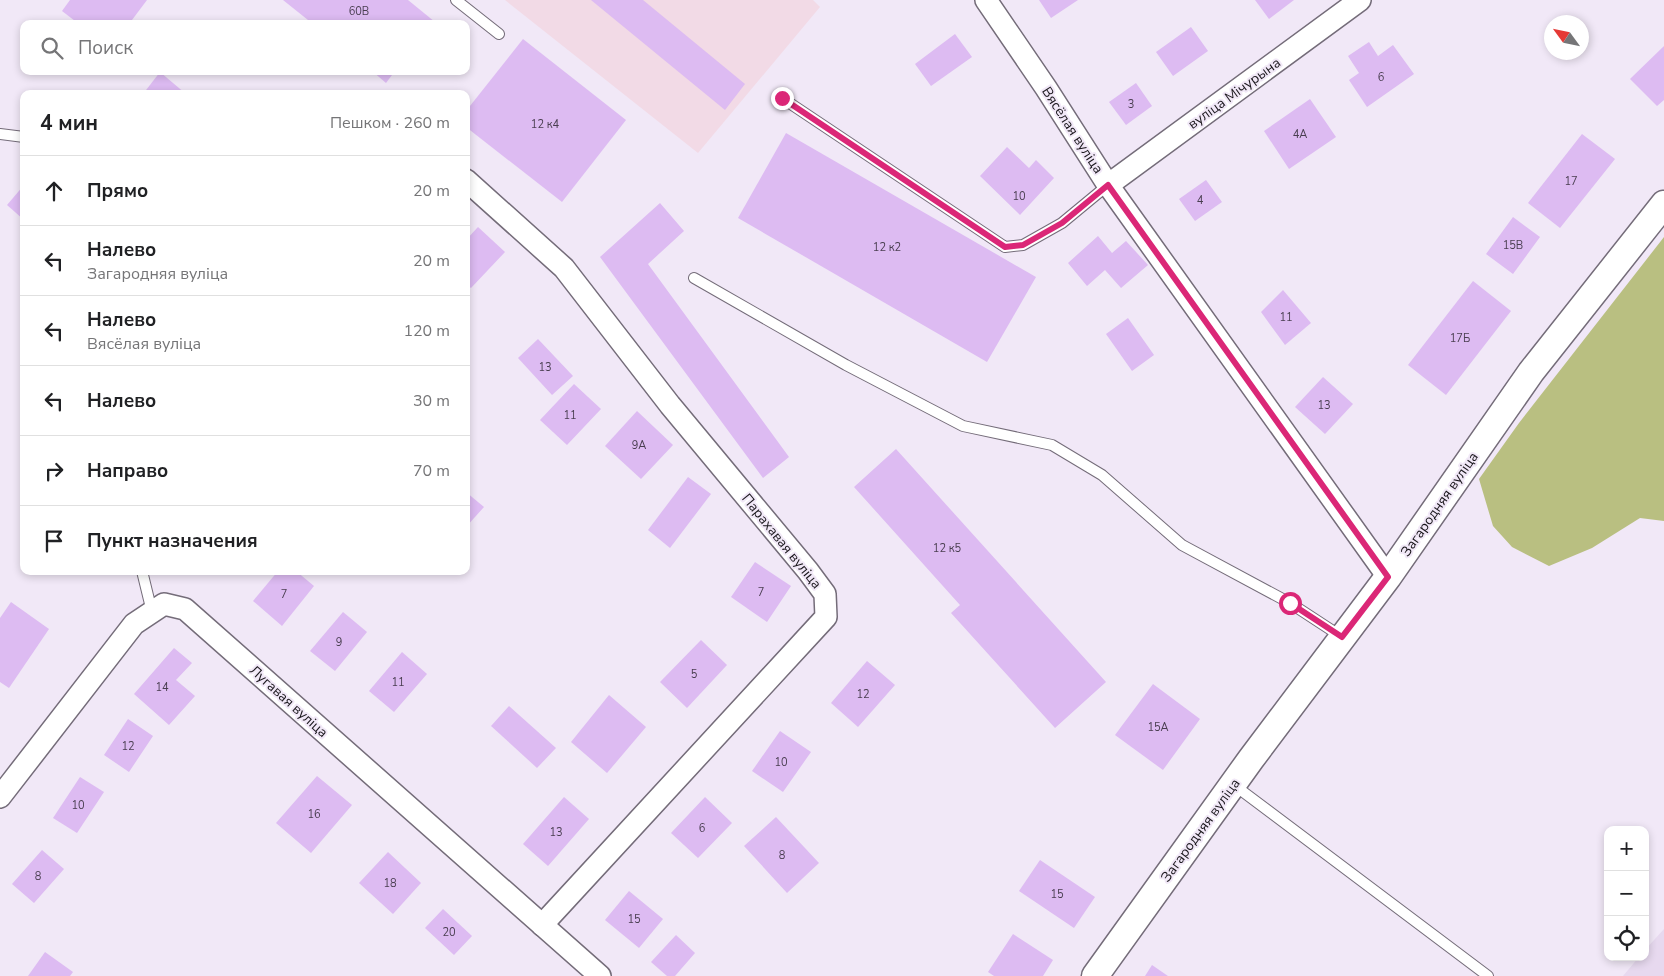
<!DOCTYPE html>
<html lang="ru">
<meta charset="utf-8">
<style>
:root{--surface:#fff;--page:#f6f6f6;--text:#202124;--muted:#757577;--line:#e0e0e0}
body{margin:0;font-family:"Nunito Sans",sans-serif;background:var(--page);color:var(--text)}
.controls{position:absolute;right:15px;bottom:15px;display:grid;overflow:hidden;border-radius:10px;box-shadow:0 2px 8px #0003}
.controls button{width:45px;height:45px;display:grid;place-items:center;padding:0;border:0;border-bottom:1px solid var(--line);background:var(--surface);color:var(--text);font:25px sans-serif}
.compass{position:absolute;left:1544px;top:15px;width:45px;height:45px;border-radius:50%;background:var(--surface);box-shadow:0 2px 8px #0003;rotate:303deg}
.stop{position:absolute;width:15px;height:15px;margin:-11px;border:4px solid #db2777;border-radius:50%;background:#fff}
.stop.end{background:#db2777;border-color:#fff;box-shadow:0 1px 5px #0008}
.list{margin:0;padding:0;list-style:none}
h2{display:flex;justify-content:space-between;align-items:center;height:65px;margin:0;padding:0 20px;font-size:21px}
h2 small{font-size:16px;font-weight:400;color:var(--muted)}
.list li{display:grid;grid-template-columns:32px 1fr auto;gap:15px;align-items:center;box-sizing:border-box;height:70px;padding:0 20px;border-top:1px solid var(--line)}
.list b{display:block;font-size:19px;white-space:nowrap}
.list p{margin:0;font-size:16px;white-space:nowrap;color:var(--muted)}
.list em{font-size:16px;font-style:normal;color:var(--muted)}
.icon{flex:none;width:28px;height:28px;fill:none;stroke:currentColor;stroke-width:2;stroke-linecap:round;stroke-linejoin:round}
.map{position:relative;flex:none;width:1664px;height:976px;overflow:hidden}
.search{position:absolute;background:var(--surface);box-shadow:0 2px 8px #0003;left:20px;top:20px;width:450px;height:55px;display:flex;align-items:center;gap:12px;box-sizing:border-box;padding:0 18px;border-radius:10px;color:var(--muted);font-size:19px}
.panel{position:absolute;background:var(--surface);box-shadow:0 2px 8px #0003;left:20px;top:90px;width:450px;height:485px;border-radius:10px}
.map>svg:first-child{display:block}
</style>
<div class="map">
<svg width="1664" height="976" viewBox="0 0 1664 976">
<rect width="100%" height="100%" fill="#f1e8f7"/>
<path fill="#e7d9ef" d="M1664,929v47h-41l16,-19h6v-7z"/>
<path fill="#f2dae6" d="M505,0h308l7,7 -122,146z"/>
<path fill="#b9bf81" d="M1664,237v284l-24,-3 -48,30 -43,18 -37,-19 -19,-21 -14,-47 40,-56z"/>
<g fill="#ddbbf2">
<path d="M70,0h77l-18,24h-50l-17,-13z"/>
<path d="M283,0h125l27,22 -1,2h-121z"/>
<path d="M591,0h52l102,84 -20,26z"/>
<path d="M1039,0h39l-27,18z"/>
<path d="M1255,0h39l-25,19z"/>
<path d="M1191,27l17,24 -35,25 -17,-24z"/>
<path d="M955,34l17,23 -41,29 -16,-22z"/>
<path d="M523,39l103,81 -64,82 -96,-75v-16z"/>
<path d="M1369,42l9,14 15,-11 21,29 -47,33 -18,-27 10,-7 -11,-17z"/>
<path d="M1664,46v54l-7,6 -27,-27z"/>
<path d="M372,71h23l-9,12z"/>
<path d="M160,72l26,22h-43z"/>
<path d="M1136,83l16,23 -26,19 -17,-23z"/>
<path d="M1310,99l26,38 -47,32 -25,-38z"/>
<path d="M786,133l250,144 -49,85 -249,-144z"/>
<path d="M1582,134l33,25 -55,69 -32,-25z"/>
<path d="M1007,147l22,21 7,-8 18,18 -34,37 -40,-39z"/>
<path d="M1206,180l16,22 -27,19 -16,-22z"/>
<path d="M24,185v35l-17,-15z"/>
<path d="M660,203l24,28 -36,33 141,193 -26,21 -163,-221z"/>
<path d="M1513,217l27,20 -27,37 -27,-20z"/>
<path d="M478,227l27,25 -34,36 -5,-4v-44z"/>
<path d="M1098,236l14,17 14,-12 22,24 -27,23 -16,-18 -18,16 -19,-23z"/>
<path d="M1473,281l38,30 -65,84 -38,-30z"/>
<path d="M1283,290l28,33 -26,22 -24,-33z"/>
<path d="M1128,318l26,37 -22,16 -26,-37z"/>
<path d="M538,339l35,37 -21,19 -34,-37z"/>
<path d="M1323,377l30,27 -28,30 -30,-27z"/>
<path d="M574,384l27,25 -34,36 -27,-25z"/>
<path d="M637,411l36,34 -32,34 -36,-33z"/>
<path d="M896,449l210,233 -51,46 -104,-115 9,-8 -106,-118z"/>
<path d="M688,477l23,17 -41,54 -22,-18z"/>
<path d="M466,492l18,15 -18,20z"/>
<path d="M755,562l36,24 -24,36 -36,-25z"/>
<path d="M278,571h18l18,15 -32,40 -29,-25z"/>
<path d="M11,602l38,27 -40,59 -9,-6v-64z"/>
<path d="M343,612l24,20 -32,39 -25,-20z"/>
<path d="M701,640l26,25 -40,43 -27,-26z"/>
<path d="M174,648l18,15 -16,17 19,16 -26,29 -35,-31z"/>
<path d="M402,652l25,22 -33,38 -25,-21z"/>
<path d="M867,661l28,24 -37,42 -27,-24z"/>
<path d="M1153,684l47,35 -37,51 -48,-35z"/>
<path d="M609,695l37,32 -39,46 -36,-31z"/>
<path d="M509,706l47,42 -19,20 -46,-42z"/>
<path d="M128,719l25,17 -24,36 -25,-17z"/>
<path d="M780,731l31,21 -28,40 -31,-21z"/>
<path d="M317,776l35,29 -41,48 -35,-30z"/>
<path d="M80,777l24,15 -27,41 -24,-15z"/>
<path d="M564,797l25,22 -41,47 -25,-22z"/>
<path d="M705,797l27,26 -34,35 -27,-25z"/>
<path d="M776,817l43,46 -32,30 -43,-47z"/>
<path d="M42,850l22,19 -30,34 -22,-19z"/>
<path d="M388,852l33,31 -28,31 -34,-31z"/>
<path d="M1040,860l55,37 -21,31 -55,-37z"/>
<path d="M629,891l34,28 -24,29 -34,-28z"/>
<path d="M443,909l29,27 -18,19 -29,-27z"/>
<path d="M1013,934l40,26 -10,16h-49l-6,-4z"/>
<path d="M676,935l19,18 -20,23h-8l-16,-14z"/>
<path d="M45,952l28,20 -3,4h-42z"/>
<path d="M1152,965l16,11h-23z"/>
</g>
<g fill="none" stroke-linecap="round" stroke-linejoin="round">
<defs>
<g id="service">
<path d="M456,0l43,34"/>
<path d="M782,98l223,149 18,-2 39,-22 46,-38"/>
<path d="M0,134l24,3"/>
<path d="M694,278l152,87 117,61 89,19 50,30 80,70 108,58 52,34"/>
<path d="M142,571l10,41"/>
<path d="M1234,785l254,191"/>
</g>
<g id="minor">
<path d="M986,0l60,88 62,97 280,392"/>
<path d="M466,180l98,88 106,137 138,166 17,23 1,23 -284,308"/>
<path d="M1108,185l252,-185"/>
<path d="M0,797l134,-173 30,-20 21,5 415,367"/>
</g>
<path id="tertiary" d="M1095,976l156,-217 137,-182 143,-205 133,-168"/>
</defs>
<use href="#service" stroke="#746c79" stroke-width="12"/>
<use href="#minor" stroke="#746c79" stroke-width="24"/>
<use href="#tertiary" stroke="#746c79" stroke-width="29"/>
<use href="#service" stroke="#fff" stroke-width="10"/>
<use href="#minor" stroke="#fff" stroke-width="21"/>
<use href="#tertiary" stroke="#fff" stroke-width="26"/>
</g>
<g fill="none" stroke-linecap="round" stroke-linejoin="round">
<path stroke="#db2777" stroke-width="6" d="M782,98l223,149 18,-2 39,-22 46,-38 280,392 -46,60 -52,-34"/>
</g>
<g text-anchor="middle" stroke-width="4" stroke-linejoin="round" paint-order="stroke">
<g font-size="11" fill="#493e50">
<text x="359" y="15">60В</text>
<text x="1381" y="81">6</text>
<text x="1131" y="108">3</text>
<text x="545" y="128">12 к4</text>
<text x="1300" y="138">4А</text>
<text x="1571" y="185">17</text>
<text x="1019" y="200">10</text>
<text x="1200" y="204">4</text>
<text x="1513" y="249">15В</text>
<text x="887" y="251">12 к2</text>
<text x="1286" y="321">11</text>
<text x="1460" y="342">17Б</text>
<text x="545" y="371">13</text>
<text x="1324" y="409">13</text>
<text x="570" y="419">11</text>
<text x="639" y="449">9А</text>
<text x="947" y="552">12 к5</text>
<text x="761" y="596">7</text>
<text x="284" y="598">7</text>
<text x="339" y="646">9</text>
<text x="694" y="678">5</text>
<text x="398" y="686">11</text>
<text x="162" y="691">14</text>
<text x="863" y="698">12</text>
<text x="1158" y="731">15А</text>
<text x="128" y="750">12</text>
<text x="781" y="766">10</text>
<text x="78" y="809">10</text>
<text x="314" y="818">16</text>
<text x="702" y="832">6</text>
<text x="556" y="836">13</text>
<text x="782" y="859">8</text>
<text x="38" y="880">8</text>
<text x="390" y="887">18</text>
<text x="1057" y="898">15</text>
<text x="634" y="923">15</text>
<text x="449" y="936">20</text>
</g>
<g font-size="14" fill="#18151a" stroke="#f1e8f7">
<text transform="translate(1234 93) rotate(-36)" y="5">вуліца Мічурына</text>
<text transform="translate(1073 130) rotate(57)" y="5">Вясёлая вуліца</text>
<text transform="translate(1439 504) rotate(-55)" y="5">Загародняя вуліца</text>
<text transform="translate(782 541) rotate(51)" y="5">Парахавая вуліца</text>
<text transform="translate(289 701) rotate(42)" y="5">Лугавая вуліца</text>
<text transform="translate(1200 830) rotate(-54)" y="5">Загародняя вуліца</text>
</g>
</g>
</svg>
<div class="controls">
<button>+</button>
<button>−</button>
<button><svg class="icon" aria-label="locate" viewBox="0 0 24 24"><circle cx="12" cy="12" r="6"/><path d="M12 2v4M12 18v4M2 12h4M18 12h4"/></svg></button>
</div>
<svg class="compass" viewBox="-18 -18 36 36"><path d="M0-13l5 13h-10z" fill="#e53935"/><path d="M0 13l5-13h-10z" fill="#757577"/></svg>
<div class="stop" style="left:1290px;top:603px"></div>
<div class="stop end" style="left:782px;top:98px"></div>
<div class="search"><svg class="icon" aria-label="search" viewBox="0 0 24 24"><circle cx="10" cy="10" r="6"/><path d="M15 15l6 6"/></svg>Поиск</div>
<section class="panel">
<h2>4 мин<small>Пешком · 260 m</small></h2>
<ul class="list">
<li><svg class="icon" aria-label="ahead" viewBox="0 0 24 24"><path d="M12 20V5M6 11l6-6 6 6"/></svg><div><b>Прямо</b></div><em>20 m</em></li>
<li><svg class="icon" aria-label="left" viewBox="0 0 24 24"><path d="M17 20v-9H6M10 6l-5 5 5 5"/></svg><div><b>Налево</b><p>Загародняя вуліца</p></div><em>20 m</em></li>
<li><svg class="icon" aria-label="left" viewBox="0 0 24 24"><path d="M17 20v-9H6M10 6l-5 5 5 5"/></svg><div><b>Налево</b><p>Вясёлая вуліца</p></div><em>120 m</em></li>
<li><svg class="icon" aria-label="left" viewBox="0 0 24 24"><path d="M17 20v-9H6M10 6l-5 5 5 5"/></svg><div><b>Налево</b></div><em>30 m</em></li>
<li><svg class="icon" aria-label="right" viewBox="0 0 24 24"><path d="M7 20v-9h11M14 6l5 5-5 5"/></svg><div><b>Направо</b></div><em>70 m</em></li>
<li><svg class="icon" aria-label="arrive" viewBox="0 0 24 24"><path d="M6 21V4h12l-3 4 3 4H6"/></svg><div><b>Пункт назначения</b></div></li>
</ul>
</section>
</div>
